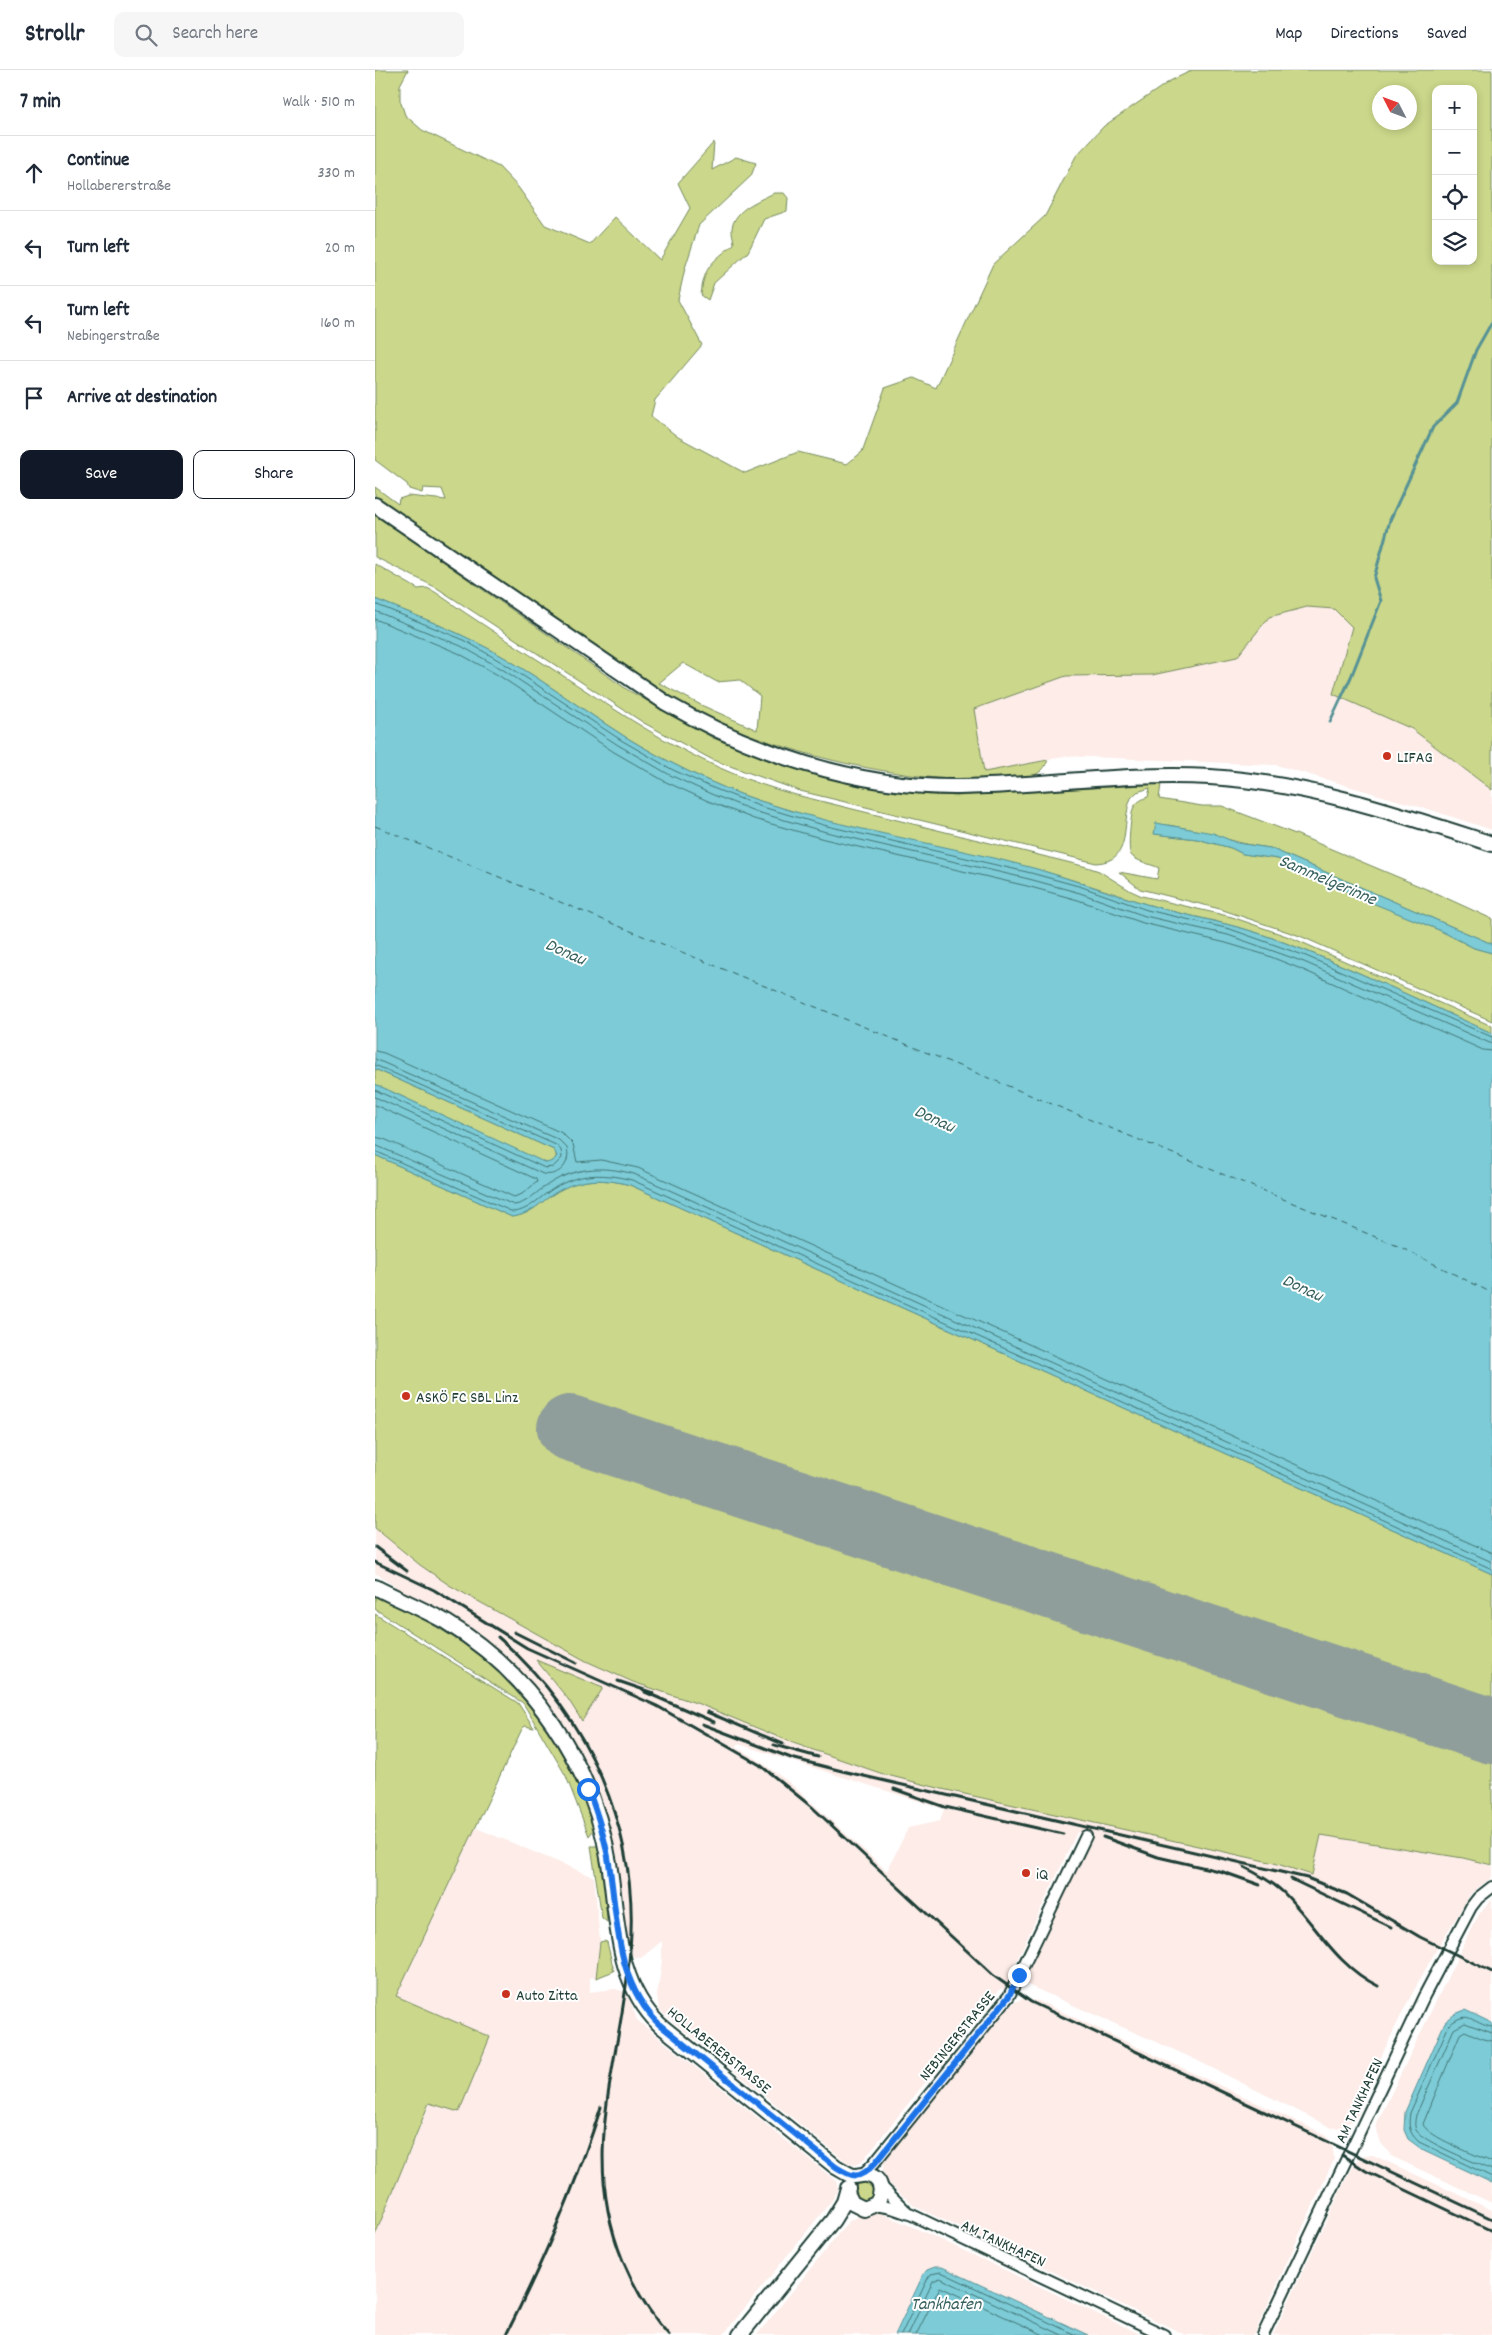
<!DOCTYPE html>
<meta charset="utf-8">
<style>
:root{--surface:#fff;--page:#f6f6f7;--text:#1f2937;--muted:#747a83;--line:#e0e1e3;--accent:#111827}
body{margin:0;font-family:Dekko,sans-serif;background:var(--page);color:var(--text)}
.controls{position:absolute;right:15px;top:15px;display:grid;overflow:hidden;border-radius:10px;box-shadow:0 2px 8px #0003}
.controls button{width:45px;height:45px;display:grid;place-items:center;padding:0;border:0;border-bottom:1px solid var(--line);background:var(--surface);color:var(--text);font:25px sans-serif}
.compass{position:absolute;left:997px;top:15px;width:45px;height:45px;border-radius:50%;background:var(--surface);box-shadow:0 2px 8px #0003;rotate:312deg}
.stop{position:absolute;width:15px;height:15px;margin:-11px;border:4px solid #1a73e8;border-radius:50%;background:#fff}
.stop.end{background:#1a73e8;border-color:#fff;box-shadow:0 1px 5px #0008}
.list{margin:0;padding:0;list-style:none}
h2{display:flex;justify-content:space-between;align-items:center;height:65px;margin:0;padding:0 20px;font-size:21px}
h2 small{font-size:16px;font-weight:400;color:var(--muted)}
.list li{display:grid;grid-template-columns:32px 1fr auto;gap:15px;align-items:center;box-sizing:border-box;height:75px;padding:0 20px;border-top:1px solid var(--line)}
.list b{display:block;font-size:19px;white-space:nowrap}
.list p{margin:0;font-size:16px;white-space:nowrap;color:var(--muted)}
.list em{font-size:16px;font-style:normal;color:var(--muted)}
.actions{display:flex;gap:10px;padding:15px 20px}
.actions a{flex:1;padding:11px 0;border:1px solid var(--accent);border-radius:10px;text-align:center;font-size:18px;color:var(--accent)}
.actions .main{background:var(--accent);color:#fff}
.icon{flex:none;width:28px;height:28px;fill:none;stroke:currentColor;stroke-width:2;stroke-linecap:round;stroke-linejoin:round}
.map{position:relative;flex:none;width:1117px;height:2265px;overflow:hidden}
header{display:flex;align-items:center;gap:30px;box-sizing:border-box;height:70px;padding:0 25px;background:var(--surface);border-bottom:1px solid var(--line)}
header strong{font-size:24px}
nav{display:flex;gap:28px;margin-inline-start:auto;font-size:18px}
.search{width:350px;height:45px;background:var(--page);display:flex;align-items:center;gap:12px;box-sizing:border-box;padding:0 18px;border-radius:10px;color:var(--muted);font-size:19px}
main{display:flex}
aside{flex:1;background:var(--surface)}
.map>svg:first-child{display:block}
</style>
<header>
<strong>Strollr</strong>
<div class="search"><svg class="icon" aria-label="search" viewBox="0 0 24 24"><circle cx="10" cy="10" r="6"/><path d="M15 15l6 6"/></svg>Search here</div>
<nav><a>Map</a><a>Directions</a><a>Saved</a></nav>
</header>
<main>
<aside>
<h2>7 min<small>Walk · 510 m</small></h2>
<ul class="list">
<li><svg class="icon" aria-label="ahead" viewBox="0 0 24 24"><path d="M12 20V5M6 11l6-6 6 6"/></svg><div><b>Continue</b><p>Hollabererstraße</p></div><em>330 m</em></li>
<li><svg class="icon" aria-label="left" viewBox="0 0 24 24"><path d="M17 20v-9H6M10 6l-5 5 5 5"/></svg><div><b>Turn left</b></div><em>20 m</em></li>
<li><svg class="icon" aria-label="left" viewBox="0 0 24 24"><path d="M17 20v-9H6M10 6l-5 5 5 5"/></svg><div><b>Turn left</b><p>Nebingerstraße</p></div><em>160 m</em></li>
<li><svg class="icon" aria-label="arrive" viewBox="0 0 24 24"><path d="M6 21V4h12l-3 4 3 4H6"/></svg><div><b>Arrive at destination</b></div></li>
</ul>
<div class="actions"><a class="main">Save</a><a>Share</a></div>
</aside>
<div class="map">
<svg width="1117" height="2265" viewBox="0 0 1117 2265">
<rect width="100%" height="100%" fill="#fff"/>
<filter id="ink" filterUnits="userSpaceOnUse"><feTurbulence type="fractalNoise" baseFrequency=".02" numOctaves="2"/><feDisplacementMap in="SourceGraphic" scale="10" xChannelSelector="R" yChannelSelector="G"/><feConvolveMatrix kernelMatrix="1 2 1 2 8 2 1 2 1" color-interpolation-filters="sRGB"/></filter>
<g filter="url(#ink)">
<g fill="#fdece8" fill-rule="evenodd">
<path d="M932,537l27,2 19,18 -20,67 79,35 80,61v40l-58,-19 -158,-46 -210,-9 -82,16 -10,-63 92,-33 86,-1 85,-18 32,-40z"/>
<path d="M0,1458l45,37 29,20 137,76 47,21 66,22 94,39 90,31 59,15 332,74 37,12 10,-40 142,23 29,8v11l-21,16 -36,59 -30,55 -48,100 3,4 -5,8 -13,8 -10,1 -142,-71 -167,-74 69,-146 -15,-5 -63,134 -9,25 -4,-3 -138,172 -6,4 -9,-1 -189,-153 -2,-15 5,-34v-20l-21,17 -7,-1 -5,-5 -5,-15 -10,-92 -7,-28 -10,-28 -23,-47 -35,-50 -38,-39 -42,-32 -25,-15 -41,-19 1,-2 -19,-12zM162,1592l65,26 -20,33 -14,-22zM363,1674l206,65 -4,12 -32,7 -21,43 -97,-88 -37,-27 -16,-8z"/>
<path d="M99,1757l120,50 6,65 -4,36 -6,-1v15l25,-3 10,3 5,9 7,19 199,161 2,7 -5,11 -110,136h-348v-100l55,-132 60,-66 -94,-41z"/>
<path d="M1117,1830v123l-27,-13 -60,102 -1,10v8l4,8 8,8 76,37v20l-103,-48 2,-1 -12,-13 -3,-16 97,-200 7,-12z"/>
<path d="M648,1929l16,2 285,133 8,9 2,16 -80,176h-68l-272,-129 -27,-25 -4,-8v-8l5,-10 116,-144 11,-9z"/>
<path d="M990,2085h8l119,55v125h-219l78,-166 8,-11z"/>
<path d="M504,2142l54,24 209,99h-54l-146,-68 -15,3 -4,5 -28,60h-138l91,-113 14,-8z"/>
</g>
<g fill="#cbd78a" stroke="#758a5f" fill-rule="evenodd">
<path d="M0,0h33l-8,15v15l5,15 17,15 77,37 19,20 27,38 45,19 25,-27 45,43 30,-52 -12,-25 36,-41 -2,28 24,-13 20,6 -5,13 -52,49 -14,43 -7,32 24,45 -47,55 -4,16 27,21 67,36 53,-21 49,12 15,-12 23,-64 29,-10 22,10 57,-124 52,-48 31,-60 28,-30 66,-45 23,-11h299v720l-80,-61 -79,-35 19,-67 -18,-18 -27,-2 -38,10 -32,40 -85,18 -86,1 -92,33 10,63 64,-12c-8,24 -37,17 -59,19 -36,3 -74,-3 -110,-9 -62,-11 -121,-29 -177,-56 -63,-31 -119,-75 -176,-115 -50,-35 -101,-69 -151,-103v-9l23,17 1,-5 9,-3 38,4 -4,-11 -19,-1 -1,5 -13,-4 -2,-5 -32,-24zM1061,19h37v172h-37zM1004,22h30v30h-30zM308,593l34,19 23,-2 20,16 -3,34 -56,-25 -42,-22z"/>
<path d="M399,123h10l4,5 -1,13 -23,8 -16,33 -34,31 -6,17 -7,-5c3,-30 12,-33 33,-51 0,-5 -3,-12 -2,-16 3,-19 26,-27 42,-35z"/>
<path d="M0,445l253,175 85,48 63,25 86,22 93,11 206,-12 -2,15 43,7h20l76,29 133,56 61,28v25l-222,-96c-39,-4 -75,-22 -114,-24l-1,10 42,5 34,9 12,6 35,5 63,30 98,41 35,18 18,5v68l-192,-85 -80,-27 -80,-20 -21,-17 38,7 2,-11c-8,-4 -24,-7 -28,-13 -4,-6 0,-39 2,-46 3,-7 9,-10 15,-12l2,-9 -13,4 -6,6c-11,27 3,63 -35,65l-296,-72 -87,-31 -69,-37 -207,-135 -62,-31z"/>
<path d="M0,494l43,25 9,-1 8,4c41,29 84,56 127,83 79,52 142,95 234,120l291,72 12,4 32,20 11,5 90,21 60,21 200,88v7c-72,-32 -143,-67 -217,-94 -42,-16 -86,-22 -129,-35 -38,-12 -76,-26 -115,-36 -90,-23 -183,-37 -271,-67 -48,-16 -93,-39 -136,-65 -40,-25 -77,-53 -117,-77 -42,-25 -87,-42 -132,-60z"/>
<path d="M0,999l179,81 2,2v7l-6,4 -8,-1 -167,-78z"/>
<path d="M0,1085l137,62c16,-2 25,-11 37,-20 26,-19 51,-20 81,-12l862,389v291l-29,-7 -142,-23 -9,40 -38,-12 -332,-74 -59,-15 -90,-31 -94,-39 -66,-22 -47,-21 -137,-76 -29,-20 -45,-37z"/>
<path d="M0,1525c119,56 176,107 219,234l-5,7 -23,-60 -43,-73 -148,-94z"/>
<path d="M0,1544l143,89 16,25 -9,-2 -3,3 -126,267 94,41 -31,75 -30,-9 -54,132z"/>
<path d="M161,1590l67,28 -21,33 -14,-22z"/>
<path d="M216,1776h7l7,41 2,35 -5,-4z"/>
<path d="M229,1871l3,1 7,29 -18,7 4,-36z"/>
<circle cx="489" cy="2121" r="11"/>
</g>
<g fill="#7bcbd7" stroke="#569296">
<path d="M0,529c45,18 90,35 132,60 40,24 77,52 117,77 43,26 88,49 136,65 90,30 185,43 277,68 37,11 73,24 109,35 43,13 87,19 129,35 74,27 145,62 217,94v541l-862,-389c-30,-8 -55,-7 -81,12 -12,9 -21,18 -37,20l-137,-62v-71l171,79 7,-2 4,-5 -3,-6 -179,-81z"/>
<path d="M781,753l57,10 24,10 33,5 222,96v9l-18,-5 -35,-18 -74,-30 -87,-41 -35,-5 -12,-6 -34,-9 -43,-5z"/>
<path d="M1090,1940l27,13v160l-68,-32 -16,-12 -4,-9 1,-18 40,-90 10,-8z"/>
<path d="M560,2197h7l146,68h-193l28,-60 4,-5z"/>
</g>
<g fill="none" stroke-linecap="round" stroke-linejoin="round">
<g stroke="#447675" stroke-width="1">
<path d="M0,534l89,36 41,24 116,76 52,30 40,18 46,18 68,20 204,47 51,14 65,23 83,19 76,27 186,81"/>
<path d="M0,541l86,35 41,23 116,76 52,30 41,19 46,18 69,20 203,47 51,14 65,23 83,19 76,27 188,82"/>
<path d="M0,549l83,34 40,22 116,77 52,30 42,19 46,18 70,20 203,47 51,14 65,23 83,20 40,12 35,14 182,81 9,1"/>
<path d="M0,981l9,2 178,80 11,11 4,18 24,-2 37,8 854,385"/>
<path d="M0,989l184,81 8,8c4,16 -8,29 -24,26l-168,-77"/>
<path d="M0,995l181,80 5,5 1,8 -9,9 -8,1 -170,-78"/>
<path d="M0,1035l161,74 1,3 -15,12 -8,3 -130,-58 -9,-2"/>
<path d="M0,1075l139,60c12,-1 20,-11 29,-17 29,-21 58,-23 91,-14l858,388"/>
<path d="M0,1081l138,61c14,-1 23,-11 34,-19 27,-20 53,-21 85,-13l860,389"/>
<path d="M1117,1957c-21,-3 -22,-19 -43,-2l-39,88c-2,13 -1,20 9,29l73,35"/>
<path d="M1117,1963l-27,-10 -11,6 -38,86c-1,5 -2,10 0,15 7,12 61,33 76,40"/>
<path d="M1117,1971l-9,-2 -18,-8 -5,3 -37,90c3,12 55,32 69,38"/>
<path d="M526,2265l27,-57 3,-4 10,-2 135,63"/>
<path d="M533,2265l25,-54 7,-3 122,57"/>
<path d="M541,2265l24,-48 104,48"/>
</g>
<path stroke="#569296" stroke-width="3" d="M955,652l21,-45 30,-76 -7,-23 16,-58 43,-93 24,-24 19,-53 16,-28"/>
<path stroke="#36605d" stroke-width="1" stroke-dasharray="6 5" stroke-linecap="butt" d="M0,756l1025,421 92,46"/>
<path stroke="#8f9e9a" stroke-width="66" d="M195,1358l922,303"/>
<defs>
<g id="street">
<path d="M487,2105l12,-12 135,-167 77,-160"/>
<path d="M505,2115l25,25"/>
<path d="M500,2135l17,3 20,7 252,120"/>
<path d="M888,2265l161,-339 47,-89 7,-9 14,-11"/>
</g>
<g id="secondary">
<path d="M0,435l291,198c87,50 191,85 293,84 84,-1 167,-15 251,-10 98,6 190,37 282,67"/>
<path d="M0,1517c23,12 48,22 71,35 86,52 147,142 163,241 9,56 6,119 51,162l176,142c6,3 12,8 18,9 5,0 8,-2 13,-1 15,2 17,18 9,29l-12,5 -12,-6 -5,-10"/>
<path d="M365,2265l93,-115 11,-18 4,-14"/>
</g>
</defs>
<use href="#street" stroke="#1f3d34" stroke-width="14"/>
<use href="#secondary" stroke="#1f3d34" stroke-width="18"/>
<use href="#street" stroke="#fff" stroke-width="10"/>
<use href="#secondary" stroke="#fff" stroke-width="14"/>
<g stroke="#1f3d34" stroke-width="3">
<path d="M0,1477l32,24"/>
<path d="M0,1492l59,28 93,58 130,58 103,59 53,43 181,168 37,26 461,217"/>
<path d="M139,1562l62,31"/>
<path d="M123,1567c90,78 142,193 132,313 -8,110 -52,201 -7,311 11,26 26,52 46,74"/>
<path d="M243,1611l35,12"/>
<path d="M270,1622l69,30"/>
<path d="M332,1642l76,32"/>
<path d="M327,1654l89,34 51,13 465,107 40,16 73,43 72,35"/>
<path d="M399,1675l44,12"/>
<path d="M519,1719l51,18 118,27"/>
<path d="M728,1767l55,20 65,15 37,13"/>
<path d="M869,1797c14,7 28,15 39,25 33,32 52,73 95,94"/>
<path d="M916,1809l100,48"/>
<path d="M967,2085l24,16 126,60"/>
<path d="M131,2265c37,-73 70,-150 95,-228"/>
</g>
</g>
</g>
<g fill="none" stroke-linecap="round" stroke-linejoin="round" filter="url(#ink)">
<path stroke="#1a73e8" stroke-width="6" d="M213,1719c9,24 17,48 21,74 9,57 6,119 51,162l176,142c17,11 24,13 39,-4l134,-167 10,-21"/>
</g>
<g fill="#c8321e" stroke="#fff" stroke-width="2">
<circle cx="1012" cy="686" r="5"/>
<circle cx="31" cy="1326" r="5"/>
<circle cx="651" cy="1803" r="5"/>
<circle cx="131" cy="1924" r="5"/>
</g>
<g text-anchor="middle" stroke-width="4" stroke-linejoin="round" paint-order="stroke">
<g font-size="16" fill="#1f3d34" stroke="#fff" text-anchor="start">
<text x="1022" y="692">LIFAG</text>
<text x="41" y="1332">ASKÖ FC SBL Linz</text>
<text x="661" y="1809">iQ</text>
<text x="141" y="1930">Auto Zitta</text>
</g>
<g font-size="16" fill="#1f3d34" stroke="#fff">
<text transform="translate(581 1965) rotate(-51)" y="6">NEBINGERSTRASSE</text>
<text transform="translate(345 1979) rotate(39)" y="6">HOLLABERERSTRASSE</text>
<text transform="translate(983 2030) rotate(-65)" y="6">AM TANKHAFEN</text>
<text transform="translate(629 2172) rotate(25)" y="6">AM TANKHAFEN</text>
</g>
<g font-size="18" font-style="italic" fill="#36605d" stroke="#fff">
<text transform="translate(953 809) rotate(23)" y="6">Sammelgerinne</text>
<text transform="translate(191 881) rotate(24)" y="6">Donau</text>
<text transform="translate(560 1048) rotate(25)" y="6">Donau</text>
<text transform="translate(928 1217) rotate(25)" y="6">Donau</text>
<text x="571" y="2239">Tankhafen</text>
</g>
</g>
</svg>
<div class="controls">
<button>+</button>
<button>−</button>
<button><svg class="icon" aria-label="locate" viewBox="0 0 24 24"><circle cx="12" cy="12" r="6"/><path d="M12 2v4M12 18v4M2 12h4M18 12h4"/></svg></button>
<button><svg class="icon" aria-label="layers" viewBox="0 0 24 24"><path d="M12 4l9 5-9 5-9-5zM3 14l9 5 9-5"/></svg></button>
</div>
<svg class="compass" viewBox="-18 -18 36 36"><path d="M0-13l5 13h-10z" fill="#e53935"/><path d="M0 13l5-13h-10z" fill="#747a83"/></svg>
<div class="stop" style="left:213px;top:1719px"></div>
<div class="stop end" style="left:644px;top:1905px"></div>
</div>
</main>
